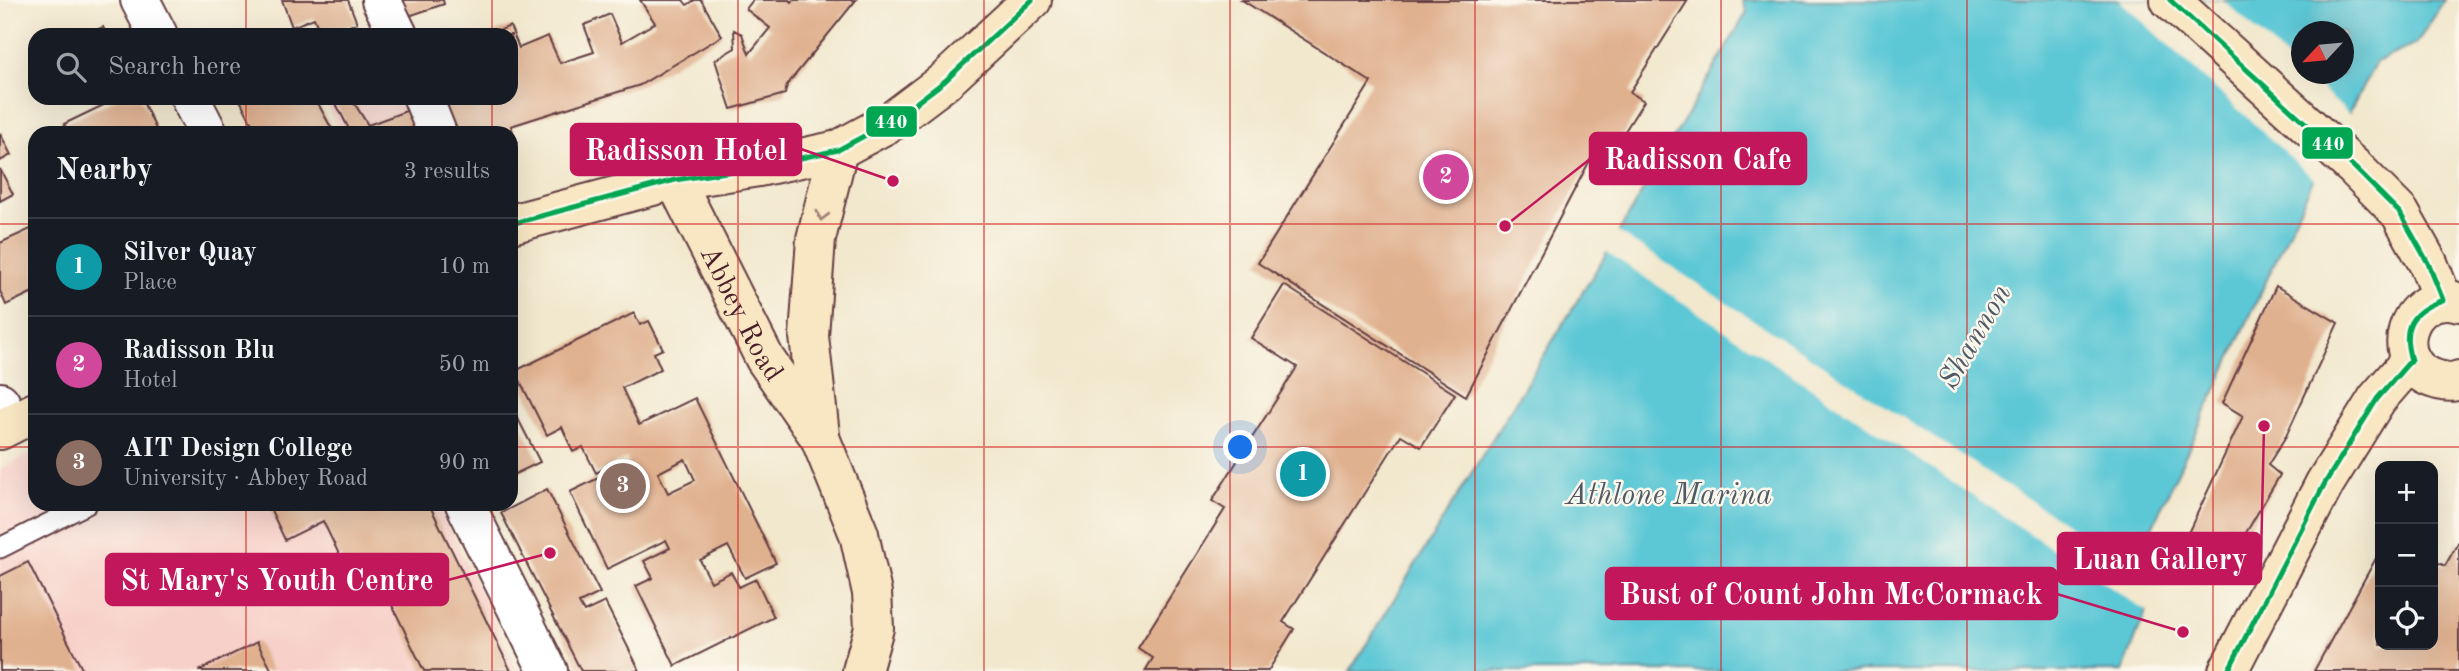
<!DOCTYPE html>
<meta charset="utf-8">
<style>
:root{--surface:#171b24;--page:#20242c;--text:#f1f3f6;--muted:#9ea1a6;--line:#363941;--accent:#0f766e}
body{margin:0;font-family:"Old Standard TT",serif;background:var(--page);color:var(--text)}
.controls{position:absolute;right:21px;bottom:21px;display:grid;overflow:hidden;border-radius:14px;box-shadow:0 7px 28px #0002}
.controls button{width:63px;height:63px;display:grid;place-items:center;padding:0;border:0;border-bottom:2px solid var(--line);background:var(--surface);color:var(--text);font:35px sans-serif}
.compass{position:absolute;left:2291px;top:21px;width:63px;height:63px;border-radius:50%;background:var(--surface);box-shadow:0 7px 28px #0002;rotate:244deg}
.you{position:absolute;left:1241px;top:448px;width:24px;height:24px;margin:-18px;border:5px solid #fff;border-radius:50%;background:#1a73e8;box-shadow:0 0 0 10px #1a73e833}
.badge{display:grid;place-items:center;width:46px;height:46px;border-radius:50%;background:var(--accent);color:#fff;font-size:23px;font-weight:700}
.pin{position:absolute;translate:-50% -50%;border:4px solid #fff;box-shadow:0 2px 7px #0006}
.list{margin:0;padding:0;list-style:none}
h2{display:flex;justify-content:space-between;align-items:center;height:91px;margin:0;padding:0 28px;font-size:30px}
h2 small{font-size:23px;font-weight:400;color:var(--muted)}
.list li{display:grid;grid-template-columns:46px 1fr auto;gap:21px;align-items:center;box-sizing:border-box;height:98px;padding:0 28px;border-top:2px solid var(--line)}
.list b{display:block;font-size:26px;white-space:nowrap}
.list p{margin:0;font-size:23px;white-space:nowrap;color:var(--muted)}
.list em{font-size:23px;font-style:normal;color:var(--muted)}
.icon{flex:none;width:38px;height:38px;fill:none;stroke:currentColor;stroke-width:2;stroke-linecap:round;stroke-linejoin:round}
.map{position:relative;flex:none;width:2459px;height:671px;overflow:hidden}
.search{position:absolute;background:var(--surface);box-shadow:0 7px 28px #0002;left:28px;top:28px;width:490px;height:77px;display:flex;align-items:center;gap:18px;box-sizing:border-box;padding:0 24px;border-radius:21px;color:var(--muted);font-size:26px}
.panel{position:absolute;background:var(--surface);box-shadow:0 7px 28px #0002;left:28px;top:126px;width:490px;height:385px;border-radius:21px}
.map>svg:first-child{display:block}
</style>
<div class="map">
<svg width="2459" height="671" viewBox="0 0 2459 671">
<rect width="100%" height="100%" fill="#fbf7ec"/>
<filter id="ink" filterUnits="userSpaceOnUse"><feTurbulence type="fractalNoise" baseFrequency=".0143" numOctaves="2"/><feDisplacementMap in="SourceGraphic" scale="14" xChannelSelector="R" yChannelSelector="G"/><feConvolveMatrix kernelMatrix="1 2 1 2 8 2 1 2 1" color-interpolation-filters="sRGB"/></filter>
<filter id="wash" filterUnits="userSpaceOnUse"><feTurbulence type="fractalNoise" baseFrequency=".00686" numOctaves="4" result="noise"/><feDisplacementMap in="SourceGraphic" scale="28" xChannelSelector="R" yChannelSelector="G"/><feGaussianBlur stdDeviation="1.57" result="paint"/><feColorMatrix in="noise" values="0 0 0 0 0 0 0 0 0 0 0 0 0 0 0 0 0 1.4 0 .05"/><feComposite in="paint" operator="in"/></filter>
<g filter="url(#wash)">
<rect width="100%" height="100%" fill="#f2e8ce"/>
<g fill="#f7d0c9">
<path d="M323,98h93l13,35h-88z"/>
<path d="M35,451v53h403l80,167h-518v-202z"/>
</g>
<path fill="#5cc7d5" stroke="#537380" stroke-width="2" fill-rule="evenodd" d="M1742,0h703l-29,44 -40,18 -64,120 -169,365 22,15 -42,109h-773l253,-412 144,-247zM2302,32h42v42h-42z"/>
<g fill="#f2e8ce">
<path d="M2119,0h104l78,71 1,3h3l46,42 -35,65z"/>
<path d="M1615,230l545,355 -11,28 -545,-363z"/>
</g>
<g id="blocks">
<g fill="#e0b18f" fill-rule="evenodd">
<path d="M282,0h66l9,23 -31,12h-5l-7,-17 -22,9z"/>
<path d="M397,0h46l1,4 -41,14z"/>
<path d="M640,0h43l4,5 8,-5h6l21,36 -82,49 -129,41 6,17 -6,2v-12h-63l-13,-35h76v-63h-22l21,-9 9,22 29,-12 12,27 34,-11 -10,-27 26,-11 12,28 33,-19z"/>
<path d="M753,0h36l3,2 2,-2h62l-69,85 -2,9 -54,15 -16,-49 20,-12 -1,-18 8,4 7,20 21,-26 -24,-19z"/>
<path d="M1242,0h446l-58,92 14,9 -33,52 -13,-8 -132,251 -208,-133 113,-181z"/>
<path d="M103,27l4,8h-22z"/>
<path d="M118,98h23l17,35h-89l-5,-9z"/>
<path d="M239,98h76l19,35h-77z"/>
<path d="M333,98h18l17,27 49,-18 8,26h-74z"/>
<path d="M0,133l11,22 -11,6z"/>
<path d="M0,169l13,25 -13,7z"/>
<path d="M35,227v64l-29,14 -6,-14v-48z"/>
<path d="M1284,285l171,109 -34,53 -20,-12 -118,187 11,7 -26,42h-123l8,-13 -15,-10 87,-139 -13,-8 85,-134 -46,-29z"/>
<path d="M2276,286l62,37 -52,113 -18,29 12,10 -57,97 -42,-24 62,-132 -21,-13z"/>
<path d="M634,313l6,12 9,-4 14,28 -9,4 7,16 -39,19 17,37 56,-27 81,165 -31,15 -17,-32 -28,14 11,22 20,-10 8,15 17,-8 18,38 -99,49 -39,-80 17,-8 -9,-17 26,-13 -4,-8 -59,29 -37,-77 59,-29 -3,-5 -30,15 -13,-26 -10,5 -11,-25 -15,8 -32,-64zM685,459l10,21 -27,13 -10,-20z"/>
<path d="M511,405l29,57 -29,14z"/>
<path d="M547,489l53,104 -21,10 5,9 21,-10 35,69h-59l-80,-158z"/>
<path d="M268,504h161l82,167h-87l-50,-103 -23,11 -28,-58 -38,19z"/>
<path d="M2459,541v130h-145l66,-120v94h53v-85l12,6z"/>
<path d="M28,562l55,109h-83v-95z"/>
<path d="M257,642l15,29h-74z"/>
</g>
</g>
</g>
<g filter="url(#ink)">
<use href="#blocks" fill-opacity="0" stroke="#633d43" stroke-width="2"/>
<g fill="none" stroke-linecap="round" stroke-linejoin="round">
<defs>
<path id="lane" d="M0,548l87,-44"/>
<g id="street">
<path d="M140,0l18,35"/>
<path d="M381,0l17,35"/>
<path d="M190,98l18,35"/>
<path d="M423,98l14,35"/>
<path d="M0,402l11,22"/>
<path d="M465,504l83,167"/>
</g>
<g id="secondary">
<path d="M2170,0l185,168 45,45 28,50 15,37"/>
<path id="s1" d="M675,180l90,179 55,79 39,96 13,59 2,35 -12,43"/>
<path d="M511,224l164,-44 84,-13 79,-17 54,-29 53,-40 87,-81"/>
<path d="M2459,302c-53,-15 -76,64 -21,78 7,2 14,3 21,0"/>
<path d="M0,430l35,-18"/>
<path d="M820,435l-11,-99 7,-97 22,-89"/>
<path d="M2228,671l97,-188 52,-84 34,-39"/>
</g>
</defs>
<use href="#lane" stroke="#633d43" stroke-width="23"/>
<use href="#street" stroke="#633d43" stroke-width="42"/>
<use href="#secondary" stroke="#633d43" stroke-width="42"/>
<use href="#lane" stroke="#fff" stroke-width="19"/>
<use href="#street" stroke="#fff" stroke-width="38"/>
<use href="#secondary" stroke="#f9e7c3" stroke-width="38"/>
<defs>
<g id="bus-1">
<path d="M2170,0l185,168 45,45 28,50 15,37c-32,11 -42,27 -32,60l-34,39 -52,84 -97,188"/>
<path d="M511,224l164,-44 84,-13 79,-17 54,-29 53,-40 87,-81"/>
</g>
</defs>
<use href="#bus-1" stroke="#fbf7ec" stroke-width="10"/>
<use href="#bus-1" stroke="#00a651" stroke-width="5"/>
</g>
<defs><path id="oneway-chevron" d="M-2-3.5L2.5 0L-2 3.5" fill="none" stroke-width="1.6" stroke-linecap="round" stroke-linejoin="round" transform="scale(1.75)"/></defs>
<use stroke="#a28377" href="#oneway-chevron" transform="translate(822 216) rotate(104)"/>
</g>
<path fill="none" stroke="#d62828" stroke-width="2" stroke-opacity="0.55" d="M246,0v35M492,0v35M738,0v671M984,0v671M1230,0v671M1475,0v671M1721,0v671M1967,0v671M2213,0v671M246,98v35M492,98v35M0,224h35M511,224h1948M0,447h35M511,447h1948M246,504v167M492,504v167"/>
<g text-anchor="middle" stroke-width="5" stroke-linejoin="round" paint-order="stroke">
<g font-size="28" fill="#4a1f2b" stroke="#fbf7ec">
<text dy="10" stroke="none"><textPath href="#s1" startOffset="149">Abbey Road</textPath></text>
</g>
<g font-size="30" font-style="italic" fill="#505a66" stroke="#fbf7ec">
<text transform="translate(1974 336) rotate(-60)" y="10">Shannon</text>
<text x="1669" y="504">Athlone Marina</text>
</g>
</g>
<path fill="none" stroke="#c2185b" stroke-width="2.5" d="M893 181L801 149M1505 226L1590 159M2264 426L2261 559M550 553L448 580M2183 632L2057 594"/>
<g fill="#c2185b" stroke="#fbf7ec" stroke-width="2.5">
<circle cx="893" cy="181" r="7"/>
<circle cx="1505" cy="226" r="7"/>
<circle cx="2264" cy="426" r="7"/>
<circle cx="550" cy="553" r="7"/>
<circle cx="2183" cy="632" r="7"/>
</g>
<g fill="#c2185b" stroke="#c2185b" stroke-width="2.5">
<rect x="571" y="124" width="230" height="51" rx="7"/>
<rect x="1590" y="133" width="216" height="51" rx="7"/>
<rect x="2058" y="533" width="203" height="51" rx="7"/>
<rect x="106" y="554" width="342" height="51" rx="7"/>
<rect x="1606" y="568" width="451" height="51" rx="7"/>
</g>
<g font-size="30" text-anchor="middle" font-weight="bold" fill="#fff">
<text x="686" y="160">Radisson Hotel</text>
<text x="1698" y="169">Radisson Cafe</text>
<text x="2160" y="569">Luan Gallery</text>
<text x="277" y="590">St Mary's Youth Centre</text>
<text x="1831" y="604">Bust of Count John McCormack</text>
</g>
<g stroke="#fbf7ec" stroke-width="2.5">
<rect x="865" y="105" width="53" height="33" rx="7" fill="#00a651"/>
<rect x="2301" y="126" width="53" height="34" rx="7" fill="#00a651"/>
</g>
<g font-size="19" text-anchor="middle" font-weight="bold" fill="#fff">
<text x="891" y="128">440</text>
<text x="2328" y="150">440</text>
</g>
</svg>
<div class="controls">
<button>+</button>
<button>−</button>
<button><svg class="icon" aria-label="locate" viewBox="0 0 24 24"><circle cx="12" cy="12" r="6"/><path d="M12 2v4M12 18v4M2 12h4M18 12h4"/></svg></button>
</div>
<svg class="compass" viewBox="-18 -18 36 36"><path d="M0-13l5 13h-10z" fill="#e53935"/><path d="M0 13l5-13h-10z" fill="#9ea1a6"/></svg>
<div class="you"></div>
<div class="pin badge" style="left:1303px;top:474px;background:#0f9aa8">1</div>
<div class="pin badge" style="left:1446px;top:177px;background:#d1479c">2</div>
<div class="pin badge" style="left:623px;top:486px;background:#8d6e63">3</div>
<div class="search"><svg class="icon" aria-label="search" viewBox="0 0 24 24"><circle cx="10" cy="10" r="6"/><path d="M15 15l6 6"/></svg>Search here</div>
<section class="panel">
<h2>Nearby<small>3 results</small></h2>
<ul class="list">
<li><span class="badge" style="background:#0f9aa8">1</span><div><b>Silver Quay</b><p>Place</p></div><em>10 m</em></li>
<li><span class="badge" style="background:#d1479c">2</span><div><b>Radisson Blu</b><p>Hotel</p></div><em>50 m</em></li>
<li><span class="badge" style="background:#8d6e63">3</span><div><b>AIT Design College</b><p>University · Abbey Road</p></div><em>90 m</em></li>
</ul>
</section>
</div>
